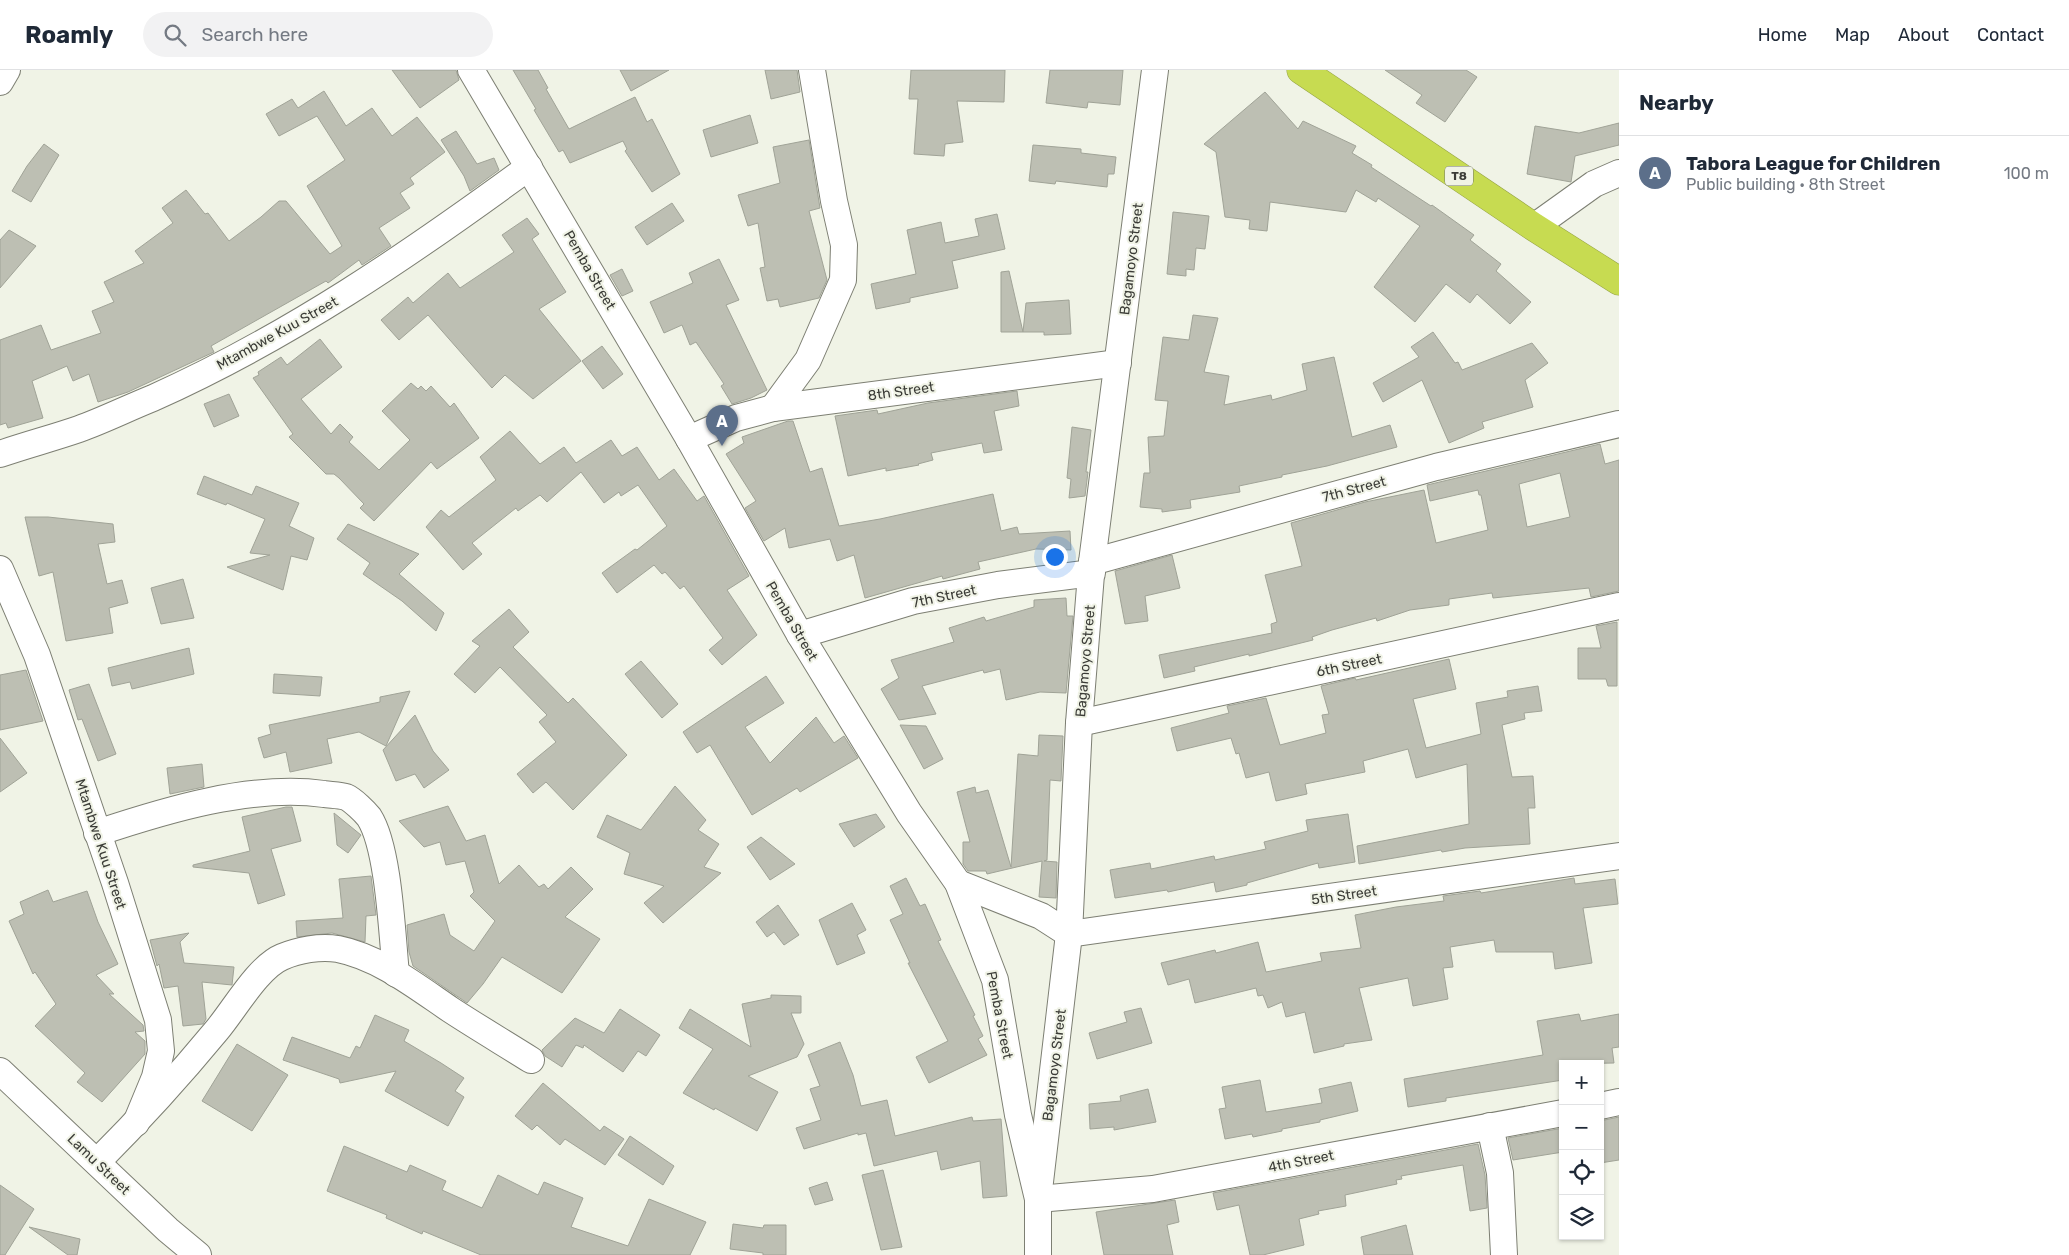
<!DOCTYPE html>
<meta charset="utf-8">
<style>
:root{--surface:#fff;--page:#f2f2f3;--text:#1f2937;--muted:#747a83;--line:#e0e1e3;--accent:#616c14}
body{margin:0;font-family:Rubik,sans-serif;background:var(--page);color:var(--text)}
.controls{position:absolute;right:15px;bottom:15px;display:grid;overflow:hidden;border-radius:0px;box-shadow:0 1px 4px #0004}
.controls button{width:45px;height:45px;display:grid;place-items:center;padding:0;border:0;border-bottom:1px solid var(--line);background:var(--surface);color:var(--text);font:25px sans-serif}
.you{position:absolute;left:1054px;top:486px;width:18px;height:18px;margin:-12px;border:4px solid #fff;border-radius:50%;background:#1a73e8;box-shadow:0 0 0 8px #1a73e833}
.badge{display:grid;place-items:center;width:32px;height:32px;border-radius:50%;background:var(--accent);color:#fff;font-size:16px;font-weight:700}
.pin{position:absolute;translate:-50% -41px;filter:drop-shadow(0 1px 2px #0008)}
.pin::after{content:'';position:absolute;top:26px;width:18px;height:15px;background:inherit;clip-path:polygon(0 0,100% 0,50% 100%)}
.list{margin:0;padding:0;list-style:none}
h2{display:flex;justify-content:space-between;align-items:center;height:65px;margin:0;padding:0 20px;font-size:21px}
h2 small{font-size:16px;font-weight:400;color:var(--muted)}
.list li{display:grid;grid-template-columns:32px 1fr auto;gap:15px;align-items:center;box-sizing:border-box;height:75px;padding:0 20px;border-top:1px solid var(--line)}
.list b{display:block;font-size:19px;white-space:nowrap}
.list p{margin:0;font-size:16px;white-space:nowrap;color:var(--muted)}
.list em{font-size:16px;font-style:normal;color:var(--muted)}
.icon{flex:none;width:28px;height:28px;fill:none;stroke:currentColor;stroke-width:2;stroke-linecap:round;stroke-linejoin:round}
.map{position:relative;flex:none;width:1619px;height:1185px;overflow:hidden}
header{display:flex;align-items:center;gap:30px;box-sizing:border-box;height:70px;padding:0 25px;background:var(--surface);border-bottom:1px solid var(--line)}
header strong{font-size:24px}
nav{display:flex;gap:28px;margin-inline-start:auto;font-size:18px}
.search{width:350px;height:45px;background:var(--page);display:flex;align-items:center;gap:12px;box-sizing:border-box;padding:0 18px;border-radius:28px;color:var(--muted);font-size:19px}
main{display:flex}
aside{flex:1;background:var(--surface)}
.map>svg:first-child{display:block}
</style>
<header>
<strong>Roamly</strong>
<div class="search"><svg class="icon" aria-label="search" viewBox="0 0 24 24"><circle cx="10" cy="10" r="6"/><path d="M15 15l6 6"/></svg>Search here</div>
<nav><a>Home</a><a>Map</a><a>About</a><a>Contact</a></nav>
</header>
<main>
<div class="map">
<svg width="1619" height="1185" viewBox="0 0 1619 1185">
<rect width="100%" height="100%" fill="#f0f3e6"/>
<g fill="#bdbfb3" stroke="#a0a397" fill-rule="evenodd">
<path d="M392,0h64l3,10 -39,28z"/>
<path d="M513,0h25l10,18 -2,1 23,40 66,-32 12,25 5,-3 28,55 -28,18 -27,-41 2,-2 -4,-8 -53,22 -7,-13 -4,2 -25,-42 2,-1z"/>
<path d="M620,0h49l-38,21z"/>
<path d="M765,0h32l3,22 -29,7z"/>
<path d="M911,0h94l-1,32 -47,-1 6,41 -18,2 -1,12 -30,-2 4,-55h-9z"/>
<path d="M1050,0h73l-3,35 -32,-3 -1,6 -41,-5z"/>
<path d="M1385,0h81l11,7 -32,45 -29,-19 6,-8z"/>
<path d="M324,21l22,35 26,-18 20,28 25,-19 28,35 -35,26 4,6 -14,9 10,15 -31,20 12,18 -29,19 -3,-5 -31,23 -2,-2 -115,65 3,6 -86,40 -30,10 -9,-28 -16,7 -6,-15 -35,15 11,37 -35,10 -2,-5 -6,2v-85l41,-15 10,25 50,-17 -9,-22 22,-9 -10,-20 40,-19 -9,-12 38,-28 -11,-15 24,-18 19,24 3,-1 21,28 32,-24 18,-16h7l44,53 12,-8 -35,-60 38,-26 -28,-44 -38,20 -13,-22 26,-15 6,9z"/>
<path d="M1265,22l33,37 5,-8 53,25 -4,7 20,12 -1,2 60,39 1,-1 42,30 -4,5 31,24 -5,7 35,31 -21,22 -33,-30 -7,9 -24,-19 -31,38 -41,-35 46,-61 -42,-28 -2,4 -20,-12 -10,22 -76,-10 -3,29 -18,-2 1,-9 -25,-3 -9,-65 -12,-8z"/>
<path d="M750,45l8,28 -47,14 -8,-27z"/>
<path d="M1619,53v22l-44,11 -4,26 -44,-8 8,-48 44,7z"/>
<path d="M456,61l21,33 17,-6 5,12 -29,21 -6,-15 -23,-36z"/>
<path d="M809,70l11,68 -11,3 18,69 -8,18 -39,9 -2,-8 -11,2 -7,-33 5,-1 -7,-44 -10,3 -10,-31 42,-12 -7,-36z"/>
<path d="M44,74l15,11 -28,47 -19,-11 15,-25z"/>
<path d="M1033,75l48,4v4l35,4 -2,17h-6l-1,13 -51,-6 -1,3 -26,-3z"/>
<path d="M672,133l12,18 -37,24 -12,-18z"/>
<path d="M1173,142l36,4 -4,33 -9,-1 -2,22 -8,-1v7l-19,-2z"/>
<path d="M997,144l8,35 -53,12 6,27 -48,10v4l-34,7 -5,-25 45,-10 -9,-44 34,-8 4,21 34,-7 -4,-17z"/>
<path d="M527,148l12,16 -7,5 34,53 -27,17 42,52 -48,38 -28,-24 -13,13 -64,-73 -29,25 -18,-20 27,-23 5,6 35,-30 12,15 54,-36 -12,-17z"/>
<path d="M9,160l27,16 -36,42v-48z"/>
<path d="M719,189l20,41 -13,5 41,85 -16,8 -19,6 -11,-18 3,-2 -28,-42 -6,3 -8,-20 -18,8 -14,-31 43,-19 -4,-10z"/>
<path d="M622,199l11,22 -11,5 -12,-21z"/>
<path d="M1009,201l14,61h-22v-60z"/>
<path d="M1069,230l2,34 -27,1v-3h-21l3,-29z"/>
<path d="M1193,245l25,3 -14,54 25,4 -5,29 47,-10 1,5 35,-10 -5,-26 32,-7 18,80 38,-12 7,22 -70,19 -45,9v2l-43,9 1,6 -50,8 1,8 -29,4v-3l-22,-2 4,-34h6l-2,-36 16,-1 4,-35 -13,-1 8,-63 26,3z"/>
<path d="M1433,262l22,31 3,-1 4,8 70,-27 16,20 -23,17 8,27 -51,15 2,6 -35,15 -27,-63 -39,22 -10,-19 46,-26 -8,-10z"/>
<path d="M320,269l22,28 -41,32 30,35 9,-10 13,13 -4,5 30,28 31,-30 -28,-29 29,-28 7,6 3,-3 5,5 5,-5 19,21 4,-4 25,35 -42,31 -6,-7 -57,59 -14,-13 4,-4 -25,-26 -5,-4h-8l-37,-37 4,-3 -40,-56 6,-3 -1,-3 23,-15 6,8z"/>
<path d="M602,276l21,28 -20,15 -21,-28z"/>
<path d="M1017,321l2,15 -25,5 8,39 -18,3 -2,-10 -51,10 2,7 -15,4 1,1 -33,6v-3l-38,8 -13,-60 42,-6 1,4 50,-11z"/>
<path d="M229,324l10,22 -25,11 -10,-23z"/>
<path d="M788,351h5l17,51 12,-4 17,58 41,-7 113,-25 8,37 16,-4 2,7 51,-3 1,19 -35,-1 -58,13 2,7 -37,10 -1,-3 -77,22 -11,-43 -17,6 -7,-22 -41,9 -4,-20 -21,13 -19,-33 11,-7 -30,-47 18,-11 -2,-6z"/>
<path d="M1072,357l19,3 -5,42h2l-3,24 -16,2 2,-19 -4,-1z"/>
<path d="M510,361l30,33 24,-17 12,16 35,-23 11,16 15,-9 22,33 15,-11 23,32 7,-5 45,80 -22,14 30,45 -35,30 -13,-15 14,-12 -39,-52 -4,3 -15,-17 -3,2 -8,-9 -37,28 -15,-20 33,-24 2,1 30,-24 -29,-41 -17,11 -2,-4 -15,11 -23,-31 -34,30 -7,-7 -22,16 -2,-3 -44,35 10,11 -19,16 -37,-43 15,-17 8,7 47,-37 -16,-23z"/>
<path d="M1600,374l5,20 14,-4v131l-28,6 -2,-9 -96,10 -1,-5 -43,6v6l-39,5 -33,11 -1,-3 -44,12 -20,7 1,3 -64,16v-2l-55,13 1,4 -31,7 -5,-23 113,-22 -1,-9 6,-2 -12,-47 37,-9 -11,-43 74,-21 59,-12 12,53 52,-13 -7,-35h-2l-1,-5 -48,11 -3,-16zM1560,403l10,44 -43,10 -8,-43z"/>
<path d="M204,406l48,19 4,-9 43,17 -10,23 25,12 -7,22 -16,-4 -8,34 -56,-23 43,-12 -20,-2 15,-34 -38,-16 -1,2 -29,-11z"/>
<path d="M25,447h23l65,7 2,18 -17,2 9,40 15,-4 6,23 -19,5 4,25 -47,8 -13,-69 -14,4z"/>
<path d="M348,454l71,30 -20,20 45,39 -8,18 -34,-30 -39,-27 7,-11 -33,-24z"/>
<path d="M1172,485l8,33 -35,8 3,25 -23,3 -10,-53z"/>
<path d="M183,509l11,39 -33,6 -10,-36z"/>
<path d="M1066,528l1,18h6l-7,77 -26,-1 -34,8 -6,-31 -16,4 -1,-3 -61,16 14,28 -37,6 -18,-31 18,-11 -8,-18 63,-18 -5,-14 35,-11 2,4 48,-14v-7z"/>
<path d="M509,539l20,23 -16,15 55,56 5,-5 54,57 -54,55 -27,-28 -13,11 -16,-19 39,-32 -17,-20 8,-7 -47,-48 -25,26 -21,-19 26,-28 -8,-5z"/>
<path d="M1617,552v64h-9l-2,-7h-28v-31h23l-5,-22z"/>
<path d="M189,578l5,26 -62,15 -2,-7 -18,4 -4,-18z"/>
<path d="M1449,589l7,30 -43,10 13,49 55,-14 -5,-31 32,-6 -1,-6 31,-5 4,25 -18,2 1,6 -23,6 10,52 21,-1 2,32h-7l2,36 -65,4 -23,4 -1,-2 -82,14 -2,-18 112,-22 -2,-60 -51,14 -8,-29 -45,12 2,11 -60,12 2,10 -31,7 -7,-29 -23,6 -7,-25 -3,1 -5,-16 -54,13 -6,-23 58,-15 -2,-7 39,-8 14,47 46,-12 -4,-18 7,-1 -8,-28 34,-8 1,2z"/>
<path d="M641,591l37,43 -16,14 -37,-44z"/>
<path d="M26,600l17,51 -43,9v-55z"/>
<path d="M274,604l48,3 -2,19 -47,-3z"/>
<path d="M766,606l18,27 -39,24 25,36 46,-46 18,26 10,-7 14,22 -58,34 -3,-4 -45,27 -42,-70 -13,8 -14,-21z"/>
<path d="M89,614l27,70 -18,7 -16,-42 -4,1 -9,-30z"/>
<path d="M410,621l-24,55 -27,-14 -32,7 5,24 -42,9 -4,-20 -22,6 -6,-20 13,-4 -2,-9 111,-23v-5z"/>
<path d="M415,645l18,36 16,19 -25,18 -9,-14 -19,7 -13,-31z"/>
<path d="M900,655l26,1 17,33 -19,10z"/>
<path d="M1039,665l24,1 -2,45 -11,-1 -3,80 -3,1 13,1 -1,36 -17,-1 3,-36 -55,13 -1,-3h-18l-5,-7v-22h7l-13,-50 18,-5 1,6 12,-3 23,77 7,-113 20,2z"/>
<path d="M0,668l27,35 -27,19z"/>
<path d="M202,694l2,23 -34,7 -3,-26z"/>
<path d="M675,716l31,34 -8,10 21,14 -15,23 17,6 -58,50 -19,-20 20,-17 -40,-12 6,-21 -33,-16 10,-22 34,15z"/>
<path d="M448,736l18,35 19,-6 14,49 20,-19 20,22 5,-3 4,5 23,-22 22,22 -28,28 35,22 -38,54 -60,-36 -19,27 -16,19 -54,-37 -4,-14 -2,-27 37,-11 6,21 24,16 21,-30 -25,-25 4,-4 -9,-31 -19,4 -6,-23 -16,5 -25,-26z"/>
<path d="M286,737h6l9,34 -30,8 14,46 -27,9 -9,-31 -56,-6v-2l57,-14 -8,-34z"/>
<path d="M334,743l27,22 -13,18 -11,-8z"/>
<path d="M876,744l9,13 -31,20 -15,-23z"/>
<path d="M1348,744l7,48 -36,6 -1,-5 -71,20v2l-31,7 -2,-10 -46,10 -1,-2 -52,8 -5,-28 40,-7 1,6 63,-13 1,4 51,-11 -2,-7 44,-11 -2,-11z"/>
<path d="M761,767l34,27 -25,16 -23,-33z"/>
<path d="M371,806l5,39 -10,1 -1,26 -33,-9 -35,4 -1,-16 47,-3 -4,-39z"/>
<path d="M906,808l14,28 5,-2 16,36 -3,1 37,74 -2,1 10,20 -5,3 9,16 -58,28 -13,-26 32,-16 -40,-78h2l-20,-43 13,-6 -13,-28z"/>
<path d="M1574,808l1,6 40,-5 3,25 -35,4 9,55 -37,6 -2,-17h-57l-2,-12 -44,7 3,20 -10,1 5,31 -35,7 -5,-28 -49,10 13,52 -28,4v2l-30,7 -9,-41 -19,5 -4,-15 -14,6 -5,-13 -5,1 -2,-8 -61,15 -6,-24 -21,6 -7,-22 54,-13 1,3 42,-11 8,30 56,-11 -2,-8 41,-5 -6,-33 41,-8 48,-6 -1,-5 37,-5 1,2z"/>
<path d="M48,820l5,12 34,-11 11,31 20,42 -22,11 18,19h-5l34,31 1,6 -9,1 10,9v13l-43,48 -25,-20 8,-9 -50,-47 21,-22 -21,-32 -2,2 -24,-53 15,-7 -4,-12z"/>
<path d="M852,833l14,27 -9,5 8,18 -28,12 -18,-45z"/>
<path d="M778,835l21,30 -15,10 -10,-13 -7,5 -11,-15z"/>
<path d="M189,863l-9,9 4,21 50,4 -2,18 -30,-3 4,37 -3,5 -20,2 -5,-40 -14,2 -5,-24 -2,2 -7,-26z"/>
<path d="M771,925l30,1v17h-10l13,31 -7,13 -49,19 30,16 -21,39 -42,-23 -1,2 -31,-17 30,-44 -34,-21 11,-19 61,38 -9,-43 29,-6z"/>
<path d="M1141,938l11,35 -55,16 -8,-26 38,-11 -3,-10z"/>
<path d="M620,939l40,26 -14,21 -8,-5 -15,21 -39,-27 -1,3 -7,-3 -14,22 -17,-11 -3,-6 33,-32 29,15z"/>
<path d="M1579,944l2,7 38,-7v33l-7,1 2,15 -51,1v16l-117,18v3l-38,6 -4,-28 139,-24 -6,-34z"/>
<path d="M375,945l34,15 -5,11 37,22 23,15 -9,13 9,6 -16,29 -63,-35 11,-20 -56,12 -1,-4 -56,-19 9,-23 58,21 6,-12 4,2z"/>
<path d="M840,972l13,33 8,31 26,-6 8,36 77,-19 1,4 28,-2 6,77 -24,2 -3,-37 -39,9 -4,-19 -63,15 -8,-33 -8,2v-2l-54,16 -8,-21 25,-8 -11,-31 10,-3 -12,-31z"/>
<path d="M237,974l51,31 -36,56 -50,-30z"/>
<path d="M1260,1010l6,32 56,-9 -3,-14 32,-7 7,29 -38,9v2l-38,7v2l-29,6 -1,-3 -27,5 -6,-30 7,-1 -4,-21z"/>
<path d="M543,1013l57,48 4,-5 20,13 -19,26 -40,-26 -5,6 -23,-20 -5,5 -17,-14z"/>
<path d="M1148,1019l8,33 -42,8v-3l-24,2 -1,-25 32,-3 -1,-5z"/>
<path d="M1619,1047v43l-19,3v-42z"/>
<path d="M1563,1058v24l-50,8 -5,-22z"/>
<path d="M630,1066l44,30 -11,19 -45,-30z"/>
<path d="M1478,1074l7,31 2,33 -17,3 -7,-46 -62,11 1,3 -6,1 1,4 -52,11 1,11 -28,5 1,3 -20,5 5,26 -41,10h-13l-11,-50 -22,5 -4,-17z"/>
<path d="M344,1076l63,26 3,-7 36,16 -4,9 40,18 16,-33 40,20 6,-13 39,16 -12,29 57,19 21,-47 57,23 -16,33h-209l-58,-24 -1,3 -36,-16 1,-3 -60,-24z"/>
<path d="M883,1100l19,77 -21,3 -19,-75z"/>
<path d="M827,1112l6,18 -18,5 -6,-17z"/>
<path d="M0,1115l34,24 -29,46h-5z"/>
<path d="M1175,1130l4,22 -12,3 6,30h-69l-8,-43z"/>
<path d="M733,1154l30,4 1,-3h22v30h-23v-2l-33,-4z"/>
<path d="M1406,1155l7,30h-49l-3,-18z"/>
<path d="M29,1157l51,12 -3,16h-9z"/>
</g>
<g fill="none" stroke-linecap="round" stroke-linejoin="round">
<defs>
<g id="minor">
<path d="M471,0l218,369 111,196 109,178 49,70 37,97 23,135 20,84 115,-10 410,-76"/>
<path d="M0,12l7,-12"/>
<path d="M1534,157l60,-43 25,-11"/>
<path d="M773,338l35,-48 35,-80 1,-35 -10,-44 -22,-131"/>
<path d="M689,369l47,-21 37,-10 345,-45"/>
<path d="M0,384c26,-9 53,-16 79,-25 25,-9 49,-21 74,-31 136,-61 256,-143 376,-231"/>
<path d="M1092,492l344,-95 183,-43"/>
<path d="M0,499l37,86 78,228 43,137 3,31 -6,26 -19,46"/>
<path d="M800,565l113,-34 85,-16 94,-12"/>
<path d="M1079,653l540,-117"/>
<path d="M97,763c69,-23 154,-49 227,-39 6,1 16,1 22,3 7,3 19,15 23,20 20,31 23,118 27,157"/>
<path d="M958,813l83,33 28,18 550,-78"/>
<path d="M0,1001l168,159 30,25"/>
<path d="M1600,1036l19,-4"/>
<path d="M1490,1056l10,47 4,82"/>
<path d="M97,1092c42,-42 82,-86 120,-132 17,-20 41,-63 65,-73 16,-7 38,-11 56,-8 41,8 79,38 113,61 26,17 53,33 80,50"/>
<path d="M1038,1185v-56l31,-265 10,-211 13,-161 63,-492"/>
</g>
<path id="highway" d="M1301,0l233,157 85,54"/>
</defs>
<use href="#minor" stroke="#7d7f73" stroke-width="28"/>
<use href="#highway" stroke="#96a348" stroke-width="29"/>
<use href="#minor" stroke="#fff" stroke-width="26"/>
<use href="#highway" stroke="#c7db51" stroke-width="28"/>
</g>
<g text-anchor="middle" stroke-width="4" stroke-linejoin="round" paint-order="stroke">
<rect fill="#f0f3e6" stroke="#71736c" stroke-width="1" x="1445" y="96.5" width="28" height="19" rx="4"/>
<g font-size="12" font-weight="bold" fill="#3b3c37">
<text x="1459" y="110">T8</text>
</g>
<g font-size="14" fill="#3b3c37" stroke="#f0f3e6">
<text transform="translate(1131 189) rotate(-83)" y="5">Bagamoyo Street</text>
<text transform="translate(590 200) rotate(60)" y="5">Pemba Street</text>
<text transform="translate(277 263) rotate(-29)" y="5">Mtambwe Kuu Street</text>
<text transform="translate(901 321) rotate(-8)" y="5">8th Street</text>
<text transform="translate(1354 419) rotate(-15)" y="5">7th Street</text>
<text transform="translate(944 526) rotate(-12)" y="5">7th Street</text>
<text transform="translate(792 551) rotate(60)" y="5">Pemba Street</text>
<text transform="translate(1085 591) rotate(-85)" y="5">Bagamoyo Street</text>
<text transform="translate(1349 595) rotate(-12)" y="5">6th Street</text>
<text transform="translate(101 774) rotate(72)" y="5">Mtambwe Kuu Street</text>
<text transform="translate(1344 825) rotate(-8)" y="5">5th Street</text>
<text transform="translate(1000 945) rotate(79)" y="5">Pemba Street</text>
<text transform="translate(1054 995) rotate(-83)" y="5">Bagamoyo Street</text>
<text transform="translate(1301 1091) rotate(-11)" y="5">4th Street</text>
<text transform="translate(99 1094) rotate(44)" y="5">Lamu Street</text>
</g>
</g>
</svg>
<div class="controls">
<button>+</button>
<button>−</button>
<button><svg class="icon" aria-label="locate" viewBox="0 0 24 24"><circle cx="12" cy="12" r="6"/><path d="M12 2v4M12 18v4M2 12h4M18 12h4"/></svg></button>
<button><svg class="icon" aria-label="layers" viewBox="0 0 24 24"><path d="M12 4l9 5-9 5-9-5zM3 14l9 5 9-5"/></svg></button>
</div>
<div class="you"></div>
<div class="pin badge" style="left:722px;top:376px;background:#5c6f8a">A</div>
</div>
<aside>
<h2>Nearby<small></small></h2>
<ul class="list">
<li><span class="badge" style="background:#5c6f8a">A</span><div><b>Tabora League for Children</b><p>Public building · 8th Street</p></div><em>100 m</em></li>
</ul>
</aside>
</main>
